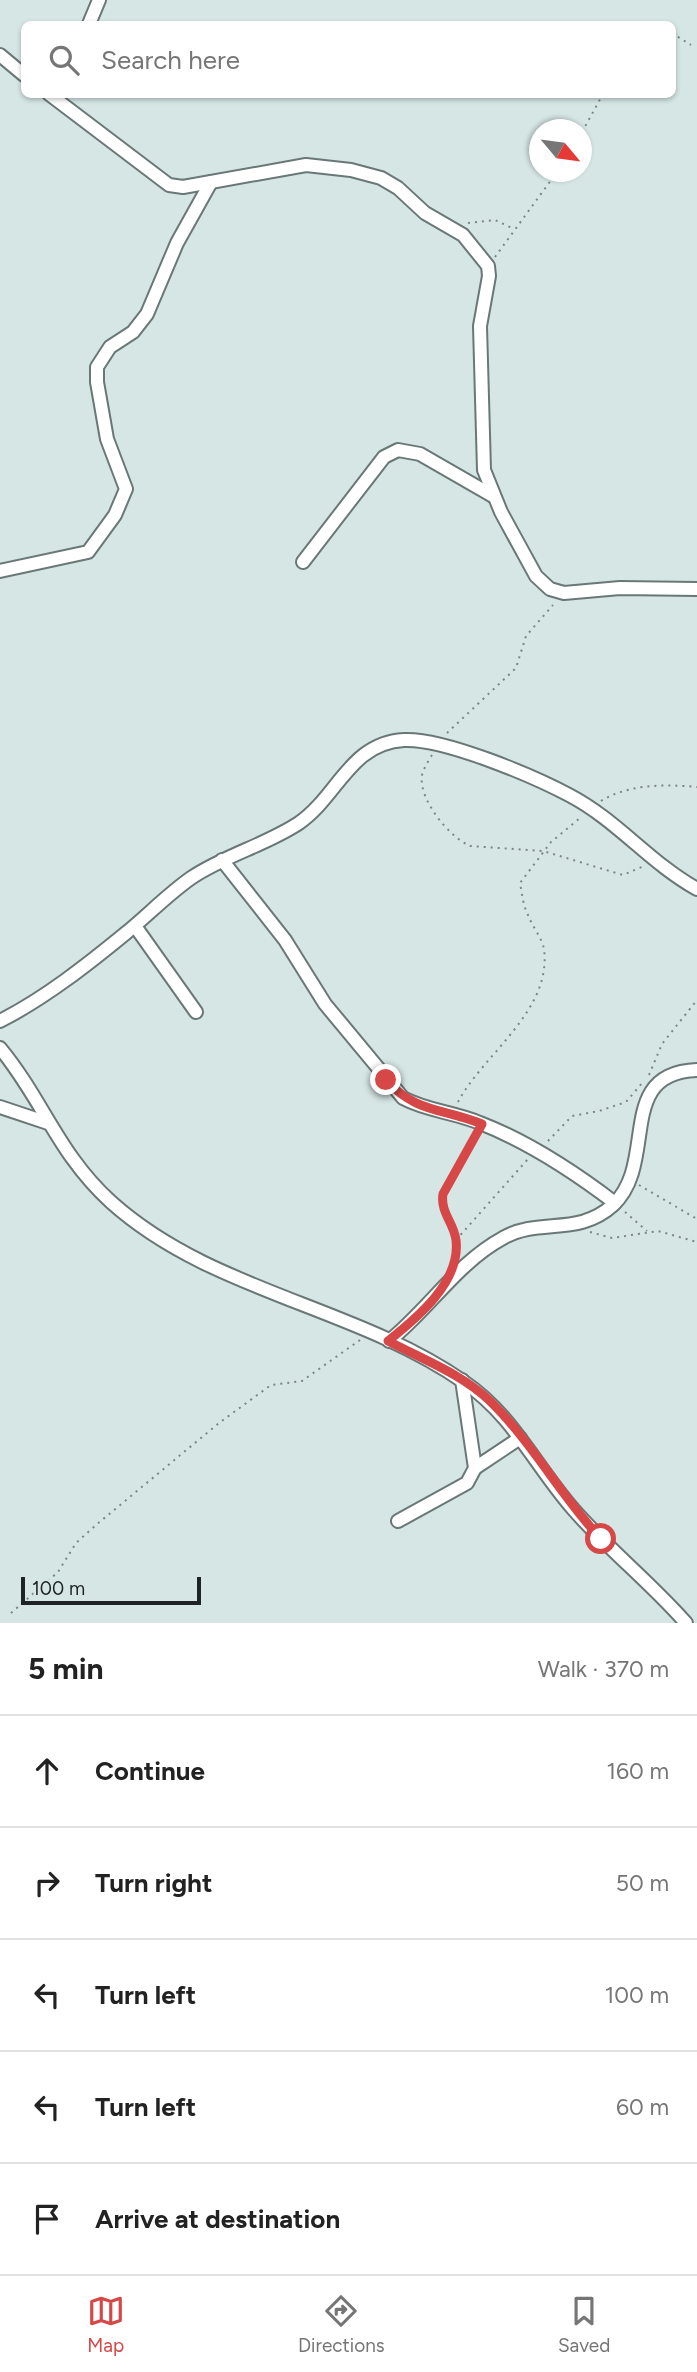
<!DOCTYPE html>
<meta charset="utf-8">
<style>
:root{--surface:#fff;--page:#f6f6f6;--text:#222;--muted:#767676;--line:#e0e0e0;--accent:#d64748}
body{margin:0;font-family:Figtree,sans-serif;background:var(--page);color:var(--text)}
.compass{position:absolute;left:529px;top:119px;width:63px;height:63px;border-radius:50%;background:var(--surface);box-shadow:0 2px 5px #0004;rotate:119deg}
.scale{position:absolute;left:21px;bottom:18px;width:180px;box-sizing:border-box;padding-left:7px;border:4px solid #1e2424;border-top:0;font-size:19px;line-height:24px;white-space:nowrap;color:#1e2424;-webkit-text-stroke:5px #d5e6e5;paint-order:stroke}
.stop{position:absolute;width:21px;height:21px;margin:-16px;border:5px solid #d64748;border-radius:50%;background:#fff}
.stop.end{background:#d64748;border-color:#fff;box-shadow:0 2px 7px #0008}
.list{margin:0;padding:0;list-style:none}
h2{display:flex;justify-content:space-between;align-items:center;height:91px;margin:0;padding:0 28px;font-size:30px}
h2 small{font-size:23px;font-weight:400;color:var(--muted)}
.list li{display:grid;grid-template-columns:46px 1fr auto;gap:21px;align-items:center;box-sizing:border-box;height:112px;padding:0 28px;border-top:2px solid var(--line)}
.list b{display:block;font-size:26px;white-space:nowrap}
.list em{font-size:23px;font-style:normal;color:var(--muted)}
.icon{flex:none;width:38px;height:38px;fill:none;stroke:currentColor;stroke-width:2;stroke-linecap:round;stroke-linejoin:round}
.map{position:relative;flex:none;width:697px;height:1623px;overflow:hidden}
.search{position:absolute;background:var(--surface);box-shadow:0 2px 5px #0004;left:21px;right:21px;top:21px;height:77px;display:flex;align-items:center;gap:18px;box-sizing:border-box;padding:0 24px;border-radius:10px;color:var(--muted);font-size:26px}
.sheet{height:651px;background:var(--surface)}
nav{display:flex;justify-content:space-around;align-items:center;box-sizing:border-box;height:98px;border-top:2px solid var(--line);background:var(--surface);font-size:19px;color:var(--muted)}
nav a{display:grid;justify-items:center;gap:4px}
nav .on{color:var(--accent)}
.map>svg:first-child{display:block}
</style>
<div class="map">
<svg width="697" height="1623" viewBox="0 0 697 1623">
<rect width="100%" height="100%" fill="#d5e6e5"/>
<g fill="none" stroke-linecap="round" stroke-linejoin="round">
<defs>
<g id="minor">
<path d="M89,24l10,-24"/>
<path d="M0,55l24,20"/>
<path d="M49,94l120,91 14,2 123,-22 45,5 30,8 17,10 27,25 38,22 25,31 1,10 -9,50 4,144 17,42 35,64 14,13 14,4 56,-5 77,1"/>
<path d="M303,562l81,-105 14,-7 22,4 73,42"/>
<path d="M0,571l88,-19 27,-37 11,-26 -19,-50 -10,-57v-15l13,-20 23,-15 14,-18 30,-71 34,-61"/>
<path d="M222,860l63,80 40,64 78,94c24,13 51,14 77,25 49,19 93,48 135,80"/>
<path d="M135,926l61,86"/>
<path d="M0,1021c45,-23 87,-56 126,-88 22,-18 41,-38 65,-55 34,-23 75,-33 108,-55 39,-27 51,-80 105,-83 40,-2 129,36 165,55 48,25 81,68 128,94"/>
<path d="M0,1048c43,52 58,106 111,154 100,90 244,104 353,180 49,33 72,85 110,128 35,40 77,73 112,113"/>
<path d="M0,1107l48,16"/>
<path d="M389,1341c40,-32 68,-78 114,-103 36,-21 75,-1 110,-33 46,-43 1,-132 84,-135"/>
<path d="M475,1468l45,-30"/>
<path d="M398,1521l69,-38 8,-15 -13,-88"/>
</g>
</defs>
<use href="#minor" stroke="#697877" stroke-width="16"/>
<g stroke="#7a8685" stroke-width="2" stroke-dasharray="2 5" stroke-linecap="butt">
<path d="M672,33l19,12"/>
<path d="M582,132l21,-38"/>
<path d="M468,223l27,-3 17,8"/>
<path d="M495,257l62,-85"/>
<path d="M447,733l69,-65 10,-32 27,-31"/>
<path d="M432,755c-4,6 -8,13 -10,20 -4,24 27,62 48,71l73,5 80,24 21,-9"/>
<path d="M601,801c28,-17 63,-17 96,-14"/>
<path d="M649,1075l13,-31 35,-44"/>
<path d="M458,1102c26,-49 94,-91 86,-153 -2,-11 -12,-23 -16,-34 -5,-10 -6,-21 -8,-32l31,-41 29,-24"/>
<path d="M548,1141l24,-25 27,-5 27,-9 17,-20"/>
<path d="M639,1185l58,34"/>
<path d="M625,1212l22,19"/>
<path d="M590,1232l22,6 46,-7 39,11"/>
<path d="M456,1240l72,-81"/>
<path d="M453,1260l3,-20 -15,-37 2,-9 33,-60"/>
<path d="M11,1613l47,-41 18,-29 20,-18 123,-102 52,-38 31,-4 58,-41"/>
</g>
<use href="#minor" stroke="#fff" stroke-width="12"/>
</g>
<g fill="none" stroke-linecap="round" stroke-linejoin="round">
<path stroke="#d64748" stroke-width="9" d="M386,1080c30,33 56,28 96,44l-39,70c-3,18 11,29 13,46 5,42 -39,78 -68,101 34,18 74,33 102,60 42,41 71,95 111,138"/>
</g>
</svg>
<svg class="compass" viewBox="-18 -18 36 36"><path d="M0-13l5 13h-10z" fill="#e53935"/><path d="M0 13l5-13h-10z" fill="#767676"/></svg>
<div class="scale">100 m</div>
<div class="stop" style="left:601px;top:1539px"></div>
<div class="stop end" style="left:386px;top:1080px"></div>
<div class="search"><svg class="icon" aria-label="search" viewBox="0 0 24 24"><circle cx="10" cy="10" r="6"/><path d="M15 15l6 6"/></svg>Search here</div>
</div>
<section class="sheet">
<h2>5 min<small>Walk · 370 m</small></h2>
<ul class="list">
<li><svg class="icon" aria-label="ahead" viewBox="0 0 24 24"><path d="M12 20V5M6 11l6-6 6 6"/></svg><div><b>Continue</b></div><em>160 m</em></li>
<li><svg class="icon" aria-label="right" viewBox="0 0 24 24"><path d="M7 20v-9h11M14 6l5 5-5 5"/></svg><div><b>Turn right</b></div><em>50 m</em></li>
<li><svg class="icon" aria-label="left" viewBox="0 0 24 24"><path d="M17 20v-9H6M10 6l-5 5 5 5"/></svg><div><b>Turn left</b></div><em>100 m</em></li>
<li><svg class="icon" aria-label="left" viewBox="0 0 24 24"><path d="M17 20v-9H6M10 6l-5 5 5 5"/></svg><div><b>Turn left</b></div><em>60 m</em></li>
<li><svg class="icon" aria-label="arrive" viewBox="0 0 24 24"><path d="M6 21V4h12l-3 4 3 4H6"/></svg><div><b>Arrive at destination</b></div></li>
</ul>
</section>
<nav>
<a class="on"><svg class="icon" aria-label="map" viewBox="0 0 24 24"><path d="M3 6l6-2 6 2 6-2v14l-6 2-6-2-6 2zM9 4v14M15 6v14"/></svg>Map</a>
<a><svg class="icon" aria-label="directions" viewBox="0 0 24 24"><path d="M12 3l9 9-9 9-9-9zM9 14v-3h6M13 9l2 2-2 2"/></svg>Directions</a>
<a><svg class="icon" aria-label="saved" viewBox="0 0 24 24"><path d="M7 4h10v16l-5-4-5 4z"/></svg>Saved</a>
</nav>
